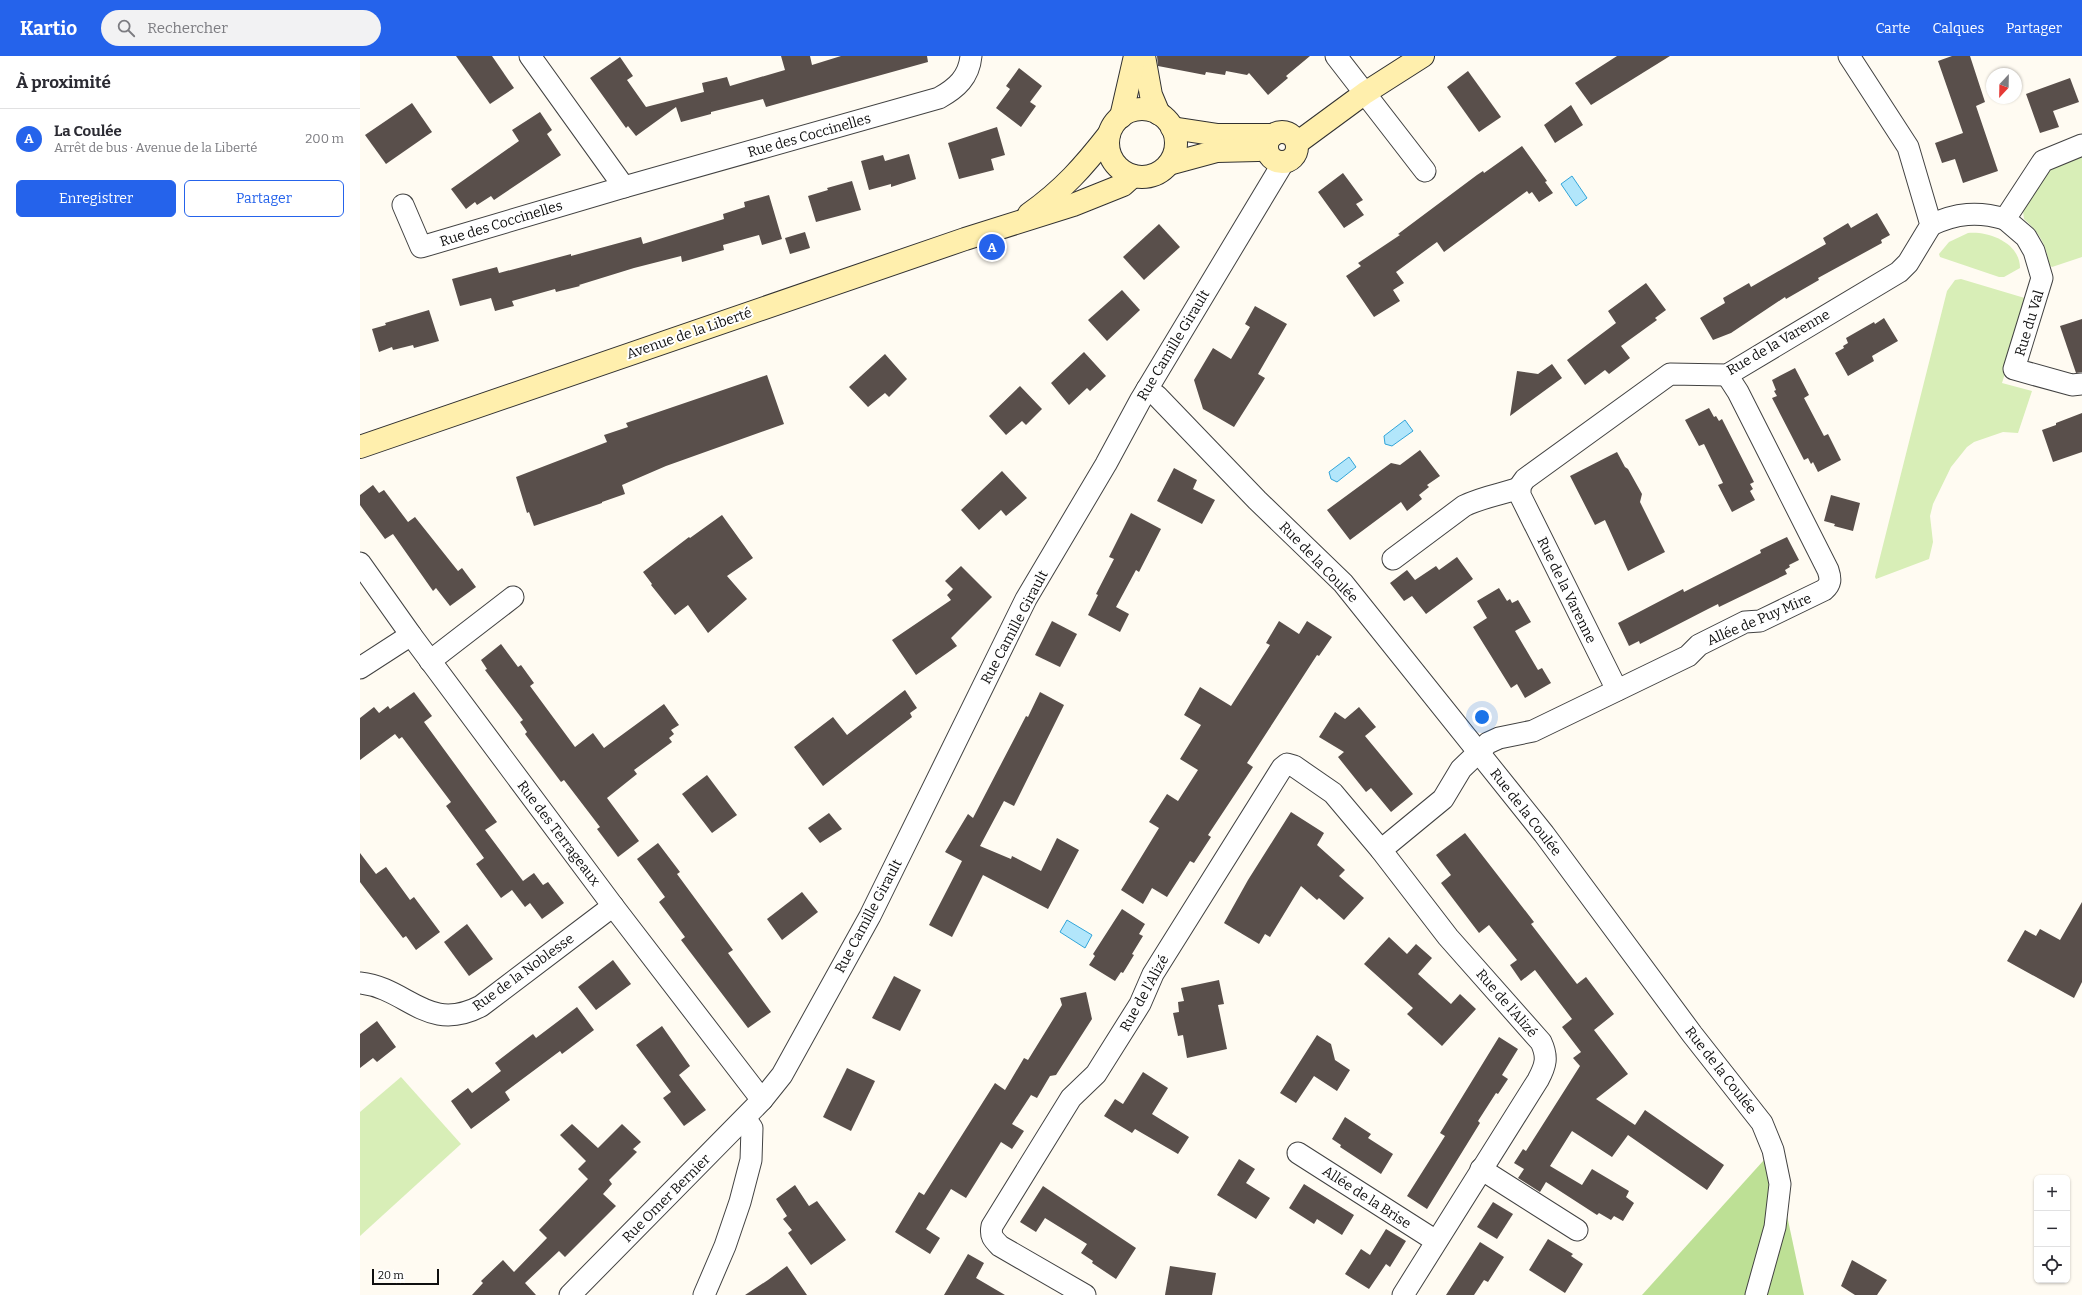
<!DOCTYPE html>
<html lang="fr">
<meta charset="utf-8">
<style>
:root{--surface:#fff;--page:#f2f2f3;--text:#2b2b33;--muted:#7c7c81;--line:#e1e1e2;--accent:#2563eb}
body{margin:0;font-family:Bitter,serif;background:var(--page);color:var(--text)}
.controls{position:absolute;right:12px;bottom:12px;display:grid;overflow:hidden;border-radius:6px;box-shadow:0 1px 3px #0004}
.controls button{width:36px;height:36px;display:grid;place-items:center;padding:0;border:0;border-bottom:1px solid var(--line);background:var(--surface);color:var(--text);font:20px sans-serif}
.compass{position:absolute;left:1626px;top:12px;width:36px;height:36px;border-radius:50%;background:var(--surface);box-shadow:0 1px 3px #0004;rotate:202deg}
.scale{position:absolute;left:12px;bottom:10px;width:67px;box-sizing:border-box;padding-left:4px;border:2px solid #0f0f0f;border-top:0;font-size:11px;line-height:14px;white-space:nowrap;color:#0f0f0f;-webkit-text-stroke:3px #fff;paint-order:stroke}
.you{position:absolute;left:1122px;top:661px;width:14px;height:14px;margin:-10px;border:3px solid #fff;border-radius:50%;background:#1a73e8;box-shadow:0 0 0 6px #1a73e833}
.badge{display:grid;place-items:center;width:26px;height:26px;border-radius:50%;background:var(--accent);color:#fff;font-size:13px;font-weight:700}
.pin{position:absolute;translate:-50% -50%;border:2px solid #fff;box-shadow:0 1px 4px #0006}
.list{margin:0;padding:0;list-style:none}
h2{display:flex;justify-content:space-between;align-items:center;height:52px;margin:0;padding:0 16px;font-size:17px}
h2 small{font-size:13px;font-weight:400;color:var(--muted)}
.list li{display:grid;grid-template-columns:26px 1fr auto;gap:12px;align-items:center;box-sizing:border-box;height:60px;padding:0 16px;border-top:1px solid var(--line)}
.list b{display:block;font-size:15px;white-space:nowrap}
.list p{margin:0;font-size:13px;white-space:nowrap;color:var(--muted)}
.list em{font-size:13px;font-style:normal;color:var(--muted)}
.actions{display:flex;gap:8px;padding:12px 16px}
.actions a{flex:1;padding:9px 0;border:1px solid var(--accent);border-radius:6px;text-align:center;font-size:14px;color:var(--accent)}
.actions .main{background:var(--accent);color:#fff}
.icon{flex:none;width:22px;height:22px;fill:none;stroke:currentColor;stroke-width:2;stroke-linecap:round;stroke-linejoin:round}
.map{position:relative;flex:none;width:1722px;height:1239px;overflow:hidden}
header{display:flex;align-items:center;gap:24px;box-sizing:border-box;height:56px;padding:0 20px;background:var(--accent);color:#fff}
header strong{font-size:19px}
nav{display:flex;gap:22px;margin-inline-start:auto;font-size:14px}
.search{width:280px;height:36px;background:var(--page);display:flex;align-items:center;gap:10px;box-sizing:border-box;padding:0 14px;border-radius:22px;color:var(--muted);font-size:15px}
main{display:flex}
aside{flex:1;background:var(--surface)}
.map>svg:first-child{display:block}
</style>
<header>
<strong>Kartio</strong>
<div class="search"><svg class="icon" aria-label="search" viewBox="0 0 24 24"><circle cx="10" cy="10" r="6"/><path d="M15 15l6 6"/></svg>Rechercher</div>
<nav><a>Carte</a><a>Calques</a><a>Partager</a></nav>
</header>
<main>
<aside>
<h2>À proximité<small></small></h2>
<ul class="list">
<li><span class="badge">A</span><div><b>La Coulée</b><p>Arrêt de bus · Avenue de la Liberté</p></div><em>200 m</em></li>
</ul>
<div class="actions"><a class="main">Enregistrer</a><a>Partager</a></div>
</aside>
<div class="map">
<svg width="1722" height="1239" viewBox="0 0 1722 1239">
<rect width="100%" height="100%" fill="#fffbf2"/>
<g fill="#d8eeb7">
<path d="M1722,101v100l-30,10 -3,-2c-2,-19 -10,-33 -25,-46l-1,-8 23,-38 7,-5z"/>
<path d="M1608,177c21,-2 52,10 52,35l-16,9h-5l-59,-20 -1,-3 10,-12z"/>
<path d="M1601,223l67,20 -26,84 30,8 -14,42 -15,-1 -29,10 -7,5 -16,20 -18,37 -3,12 3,26 -4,17 -53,20 -1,-2 72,-286 8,-11z"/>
<path d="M41,1021l60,67 -101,92v-124z"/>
</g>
<path fill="#bde095" d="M1413,1094l31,145h-162z"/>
<g fill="#b2e6fb" stroke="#32a5d9">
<path d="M1212,120l15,22 -11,8 -15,-22z"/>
<path d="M1045,364l8,11 -21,15 -7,-2 -1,-8z"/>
<path d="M989,401l7,10 -19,15 -6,-3 -2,-7z"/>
<path d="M707,864l25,15 -7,13 -25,-16z"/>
</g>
<g fill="#594f4b">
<path d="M96,0h36l22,32 -24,16z"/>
<path d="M421,0h29l2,9 29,-9h86l1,6 -162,45 -3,-8 -52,13v2l-30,8 -5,-15 -40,29 -8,-10 -2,2 -36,-50 30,-21 13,19 -6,4 19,27 58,-15 -2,-9 25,-6 3,9 55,-16z"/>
<path d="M797,0h153l-24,20 2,2 -20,17 -19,-22 -2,2 -21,-4 -1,4 -19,-3 -1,3 -47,-9z"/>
<path d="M1257,0h53l-79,49 -16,-22z"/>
<path d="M1592,0h18l15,46 -9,4 22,65 -35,12 -8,-24 -13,4 -7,-20 28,-10 -25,-72z"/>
<path d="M659,12l23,18 -12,16 6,4 -15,21 -25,-19 14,-19 -4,-3z"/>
<path d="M1108,15l33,46 -22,15 -32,-45z"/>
<path d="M1710,22l9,24 -26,9 6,16 -19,6 -14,-39z"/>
<path d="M52,47l20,29 -46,32 -21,-29z"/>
<path d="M1211,49l12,20 -28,18 -11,-18z"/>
<path d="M180,56l12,18 -5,4 14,21 -67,45 -3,-4 -14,9 -2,-3 -9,7 -15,-20 68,-48 -7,-11z"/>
<path d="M637,71l8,28 -14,4 3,11 -35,9 -11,-36z"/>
<path d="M1162,90l25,35 -2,1 8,11 -14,9 -7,-10 -3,2 -2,-3 -83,61 -7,-10 -41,30 8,11 -11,7 7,11 -26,16 -28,-41 15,-10 -3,-3 42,-28 -2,-1 79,-59 6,-4 1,2z"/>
<path d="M549,98l7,25 -25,8v-3l-22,6 -8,-29 22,-6 2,6z"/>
<path d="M983,117l20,27 -7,4 8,11 -20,13 -26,-36z"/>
<path d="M492,125l9,29 -45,12 -8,-26 20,-6 -1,-2z"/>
<path d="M409,139l13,44 -20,6 -3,-10 -36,10 1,5 -42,12 -1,-6 -47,12 -55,17 1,1 -24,6 -1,-3 -43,12 2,5 -19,5 -4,-13 -31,8 -8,-27 45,-12 2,6 72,-19v2l70,-19 2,7 81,-25 -1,-5 22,-7 -1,-5z"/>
<path d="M1517,157l13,22 -9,5 1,3 -64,35 1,2 -33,19 -1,-2 -54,36 -18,7 -13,-22 25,-15 -2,-5 26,-15 2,4 75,-43 -3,-6 25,-15 3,5z"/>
<path d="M799,168l21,23 -36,33 -21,-23z"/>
<path d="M445,176l5,16 -20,6 -5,-16z"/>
<path d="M1286,227l20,27 -11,8 2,2 -36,26 9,12 -21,16 -4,-4 -20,15 -18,-25 49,-37 -8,-12z"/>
<path d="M762,234l18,20 -33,31 -19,-21z"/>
<path d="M895,250l32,18 -29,50 7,4 -31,49 -31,-18 -9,-29 19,-32 18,11 19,-32 -5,-3z"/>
<path d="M69,254l10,31 -25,7 -1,-3 -20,5 -1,-3 -13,5 -7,-23 14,-4 -1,-2z"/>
<path d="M1524,262l14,23 -26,15 2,5 -26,15 -13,-23 9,-5 -1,-2 5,-3 -2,-5 28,-16 1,2z"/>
<path d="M1722,263v53l-6,1 -16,-47z"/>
<path d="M724,296l22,24 -16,15 -3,-3 -18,17 -18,-22z"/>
<path d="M525,298l22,25 -18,18 -4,-4 -17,14 -19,-20z"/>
<path d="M1192,308l10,14 -52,38 7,-45 21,3z"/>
<path d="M1435,312l14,27 -5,3 20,38 4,-2 13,26 -23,12 -5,-10 -2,2 -3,-6 -4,2 -32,-62 5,-2 -3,-5 2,-1 -4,-10z"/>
<path d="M407,319l17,49 -118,42 -44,19 3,9 -23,8v1l-68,23 -5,-14 -2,1 -11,-36 91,-35 -3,-7 24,-8 -2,-4z"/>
<path d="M660,330l22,23 -16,16 -4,-4 -16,14 -17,-19z"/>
<path d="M1349,352l5,9 2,-1 3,5 3,-2 32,63 -4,2 3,5 -3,2 5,9 -23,12 -14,-27 5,-2 -19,-39 -5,2 -14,-26z"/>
<path d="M1722,357v39l-29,10 -11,-32 14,-5v-2z"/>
<path d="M1060,394l20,26 -13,9 2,2 -10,8 3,4 -15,12 -6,-9 -51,38 -23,-30 64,-47 9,2z"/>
<path d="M1257,396l8,15 3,2 14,25 -2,8 25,50 -37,19 -23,-51 -10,5 -25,-49z"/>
<path d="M814,412l23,12 -4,9 22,11 -13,24 -45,-23z"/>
<path d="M642,415l25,27 -21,18 -5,-6 -22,20 -18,-20z"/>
<path d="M13,429l6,8 5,-3 24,32 7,-5 43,54 4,-3 14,19 -26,19 -14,-18 -3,3 -40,-57 -8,5 -25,-34v-10z"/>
<path d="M1471,439l29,8 -7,28 -19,-5 1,-2 -11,-3z"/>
<path d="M771,457l30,16 -22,43 -3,-2 -20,37 13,7 -9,18 -32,-17 10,-20 -2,-1 18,-35 -5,-2z"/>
<path d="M362,459l31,43 -26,18 20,23 -39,34 -20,-28 -13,10 -24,-30 1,-1 -9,-12 46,-35 1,1z"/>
<path d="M1427,481l12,23 -10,5 1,2 -5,3 2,4 -68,33 -1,-3 -10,5 -68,35 -1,-3 -10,5 -11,-23 65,-34 1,3 77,-39 -1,-3z"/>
<path d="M1097,501l16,22 -47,35 -14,-18 -8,5 -14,-18 17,-13 8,10 21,-14 3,4z"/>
<path d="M601,510l31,31 -41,41 6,8 -41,29 -24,-35 59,-40 -4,-5 6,-6 -8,-8z"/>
<path d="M1139,532l8,13 3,-2 2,4 6,-3 13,22 -16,9 23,39 4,-2 9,15 -26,15 -8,-14 -6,4 -38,-61 14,-9 -10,-17z"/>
<path d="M692,565l25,13 -17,33 -25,-12z"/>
<path d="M919,565l20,13 8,-13 25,16 -13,19 -2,-1 -70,108 6,4 -45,68 3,2 -17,26 -4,-2 -23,36 -15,-9 -9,16 -22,-14 38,-62 -10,-6 18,-28 11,7 20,-31 -18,-11 21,-34 -17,-10 16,-28 31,19 39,-61 -4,-2z"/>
<path d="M141,588l17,23 3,-2 13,18 -4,3 45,61 18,-14 11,15 60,-44 15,21 -8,5 3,4 -5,4 3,4 -38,28 3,4 -30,24 32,43 -21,16 -21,-28 3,-2 -36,-47 -3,2 -36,-48 2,-2 -7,-10 3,-2 -38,-50 2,-1 -6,-9z"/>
<path d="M545,634l12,18 -7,5 2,4 -89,69 -29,-39 39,-30 14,18z"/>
<path d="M54,636l18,24 -8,6 73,100 -12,8 38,51 11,-8 9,12 5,-3 16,21 -22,16 -12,-16 -5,4 -13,-17 -11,8 -25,-34 8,-6 -38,-52 5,-4 -49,-65 -3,2 -4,-5 -35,26v-42l14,-11 5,6 9,-7 2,3z"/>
<path d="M680,636l24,13 -50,101 -10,-5 -24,45 31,13 1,-3 29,15 16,-33 22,12 -31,59 -65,-34 -31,62 -23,-12 33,-64 -17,-9 23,-38 5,4 53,-102 2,1z"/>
<path d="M999,651l17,20 -11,9 48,58 -22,18 -20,-24 -5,4 -28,-35 6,-5 -25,-15 16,-25 10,7z"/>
<path d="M347,719l30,40 -25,18 -30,-39z"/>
<path d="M931,756l33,21 -7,12 28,25 -6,6 25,22 -20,22 -25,-22 -2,2 -16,-14 -31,51 -5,-3 -6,10 -35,-21 24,-43z"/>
<path d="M469,757l13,16 -22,14 -12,-15z"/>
<path d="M1105,777l69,89 -3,2 46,60 9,-7 28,37 -20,16 34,44 -32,25 39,26 10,-15 79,55 -17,25 -79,-55 -16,22 -40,-26 -22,35 32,19 10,-16 37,22 -3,6 8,6 -11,18 -9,-5 -3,4 -12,-7 -2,2 -51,-33 -6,10 -22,-14 6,-9 -10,-6 9,-14 3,2 54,-85 -7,-8 8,-6 -19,-25 10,-8 -37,-49 -14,11 -11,-16 7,-5 -28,-35 -10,8 -38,-50 10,-8 -15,-20z"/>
<path d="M298,787l22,29 -3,2 56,76 -5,3 43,59 -23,16 -67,-88 4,-3 -26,-35 6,-5 -28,-38z"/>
<path d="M0,797l16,21 10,-7 24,33 4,-3 26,35 -24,18 -10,-14 -3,2 -43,-56z"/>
<path d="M442,836l16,20 -36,28 -15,-21z"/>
<path d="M1722,846v80l-8,16 -67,-37 18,-31 11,6 4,-7 20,11z"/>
<path d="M762,853l23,15 -6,10 4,2 -11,18 2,1 -11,18 -2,-1 -6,9 -26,-16 6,-9 -2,-2z"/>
<path d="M107,868l26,35 -24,17 -25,-34z"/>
<path d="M1029,881l18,17 9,-10 16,14 -14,16 33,30 9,-10 16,15 -34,37 -35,-32 6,-6 -49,-44z"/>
<path d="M253,904l18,24 -35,26 -18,-23z"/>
<path d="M534,920l27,14 -21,41 -28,-13z"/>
<path d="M859,924l5,24 -6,1 9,44 -40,9 -4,-23 -5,1 -5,-23 6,-1 -1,-10 6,-1 -3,-13z"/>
<path d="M726,936l6,27 -36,56 -6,1 -13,22 -6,-3 -19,29 12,7 -12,18 -11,-7 -35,56 -15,-9 -25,40 14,9 -10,16 -35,-22 24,-40 5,3 71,-112 10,7 19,-32 4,2 34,-55 -2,-7z"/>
<path d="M217,951l17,23 -32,24 -2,-3 -55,41 5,8 -39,29 -20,-28 17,-13 4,5 29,-22 -6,-8 38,-29 3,4z"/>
<path d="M17,965l19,26 -19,15 -4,-4 -13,10v-34z"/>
<path d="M302,970l28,40 -11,9 27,35 -22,16 -21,-28 8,-6 -35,-47z"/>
<path d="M957,979l14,9 4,16 15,10 -13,21 -23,-15 -18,27 -16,-10z"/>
<path d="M1139,981l19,12 -16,26 6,4 -10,15 -2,-1 -18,28 2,2 -53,86 -20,-13 38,-60 -5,-3z"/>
<path d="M487,1012l28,13 -24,50 -28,-14z"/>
<path d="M783,1016l25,16 -16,26 37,23 -11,17 -43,-25 -3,4 -28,-17 11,-17 8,5z"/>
<path d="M985,1061l26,17 -3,4 25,16 -12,20 -41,-27 1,-2 -9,-6z"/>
<path d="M212,1068l26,24 24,-24 19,18 -8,7 4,3 -28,28 3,4 -9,10 13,12 -51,51 -6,-6 -34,32 11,12h-64l11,-12 -2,-2 22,-21 11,12 33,-34 -8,-8 49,-51 -10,-10 8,-8 -26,-26z"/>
<path d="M879,1103l16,10 -9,14 24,15 -14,21 -39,-24z"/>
<path d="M944,1128l50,31 -12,20 -25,-16 -3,5 -25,-16z"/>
<path d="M435,1129l14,21 8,-5 29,39 -35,25 -23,-32 4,-3 -9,-11 4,-3 -11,-17z"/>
<path d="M683,1130l93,62 -20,31 -24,-16 1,-2 -12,-8 6,-9 -42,-26 -9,14 -16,-10z"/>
<path d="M1133,1146l20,12 -16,25 -20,-12z"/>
<path d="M1026,1173l20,12 -16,26 -4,-3 -17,25 -24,-15 16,-25 9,6z"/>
<path d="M1188,1183l25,15 -2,2 12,8 -18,29 -36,-23z"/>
<path d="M1120,1186l24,15 -16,25 -4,-2 -10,15h-28z"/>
<path d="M608,1198l16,9 -8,15 29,17h-61z"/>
<path d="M1492,1204l35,20 -10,15h-22l-14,-9z"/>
<path d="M427,1210l20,29h-62l23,-15z"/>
<path d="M810,1210l46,7 -4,22h-47z"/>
</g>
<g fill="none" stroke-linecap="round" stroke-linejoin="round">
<defs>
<g id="street">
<path d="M170,0l94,131"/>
<path d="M976,0l89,115"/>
<path d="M1722,89l-39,16 -38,58 21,18 8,14 8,27 -28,91 58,16 10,-1"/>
<path d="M43,149l18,42 203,-60 315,-89c18,-10 30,-21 32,-42"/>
<path d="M1571,169c25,-12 47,-14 74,-6"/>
<path d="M787,333l10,7 100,104 86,83 201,251 148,200 70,89 11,27 7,34 -5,43 -19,68"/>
<path d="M1033,503l71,-53c18,-9 38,-12 56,-18"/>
<path d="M0,507l51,72 202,271 149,194"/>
<path d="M70,605l83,-64"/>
<path d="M0,612l51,-33"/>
<path d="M1257,634l-97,-195v-9l5,-7 145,-105 57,1 172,-103 9,-9 23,-38 -23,-78 -59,-91"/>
<path d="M1021,794l62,-51 18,-30 27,-26 11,-5 34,-7 155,-75 11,-11 46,-23 15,-1 64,-31c7,-6 7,-11 4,-20l-90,-178 -11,-17"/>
<path d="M0,927c48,5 67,51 121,23l132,-100"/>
<path d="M938,1097l138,88"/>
<path d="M1121,1113l96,61"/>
<path d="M210,1239l192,-195 20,-25 88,-159 156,-317 80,-135 34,-63 143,-238"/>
<path d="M344,1239l21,-49 15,-44 11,-42 1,-32 -7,-10"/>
<path d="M725,1239l-85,-49c-7,-7 -10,-10 -8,-20l79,-128 25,-24 44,-70 13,-30 129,-206 5,-4 7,2 39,27 48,57 67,87 93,105c7,15 5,23 -3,38l-135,215"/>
</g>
<g id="secondary">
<path d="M784,0l7,39 8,19"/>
<circle cx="782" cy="87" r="34"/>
<path d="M761,61l14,-61"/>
<path d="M812,72l46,7h55"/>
<circle cx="922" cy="91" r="15"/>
<path d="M937,87l68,-50 58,-37"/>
<path d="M809,108l48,-13 41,-1"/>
<path d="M669,158c34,-24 55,-48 80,-80"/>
<path d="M0,391l605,-208 108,-34 50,-20 10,-9"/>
</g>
</defs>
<use href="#street" stroke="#424242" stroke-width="23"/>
<use href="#secondary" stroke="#313131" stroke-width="24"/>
<use href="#street" stroke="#fff" stroke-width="21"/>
<use href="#secondary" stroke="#ffefad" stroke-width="22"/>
</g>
<g text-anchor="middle" stroke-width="4" stroke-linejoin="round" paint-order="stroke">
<g font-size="14" fill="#0f0f0f" stroke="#fff">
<text transform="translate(449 79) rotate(-16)" y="5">Rue des Coccinelles</text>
<text transform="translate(141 167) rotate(-17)" y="5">Rue des Coccinelles</text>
<text transform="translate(1669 267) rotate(-73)" y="5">Rue du Val</text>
<text transform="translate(329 277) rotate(-19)" y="5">Avenue de la Liberté</text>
<text transform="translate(1418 286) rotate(-30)" y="5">Rue de la Varenne</text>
<text transform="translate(813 289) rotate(-59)" y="5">Rue Camille Girault</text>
<text transform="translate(959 506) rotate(46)" y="5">Rue de la Coulée</text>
<text transform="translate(1207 534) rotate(64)" y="5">Rue de la Varenne</text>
<text transform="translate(1399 563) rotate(-23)" y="5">Allée de Puy Mire</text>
<text transform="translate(654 571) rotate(-62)" y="5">Rue Camille Girault</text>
<text transform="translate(1166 756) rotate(52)" y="5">Rue de la Coulée</text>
<text transform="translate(199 777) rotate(53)" y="5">Rue des Terrageaux</text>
<text transform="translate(508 860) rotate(-62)" y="5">Rue Camille Girault</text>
<text transform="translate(163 916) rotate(-36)" y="5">Rue de la Noblesse</text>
<text transform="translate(784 937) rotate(-61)" y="5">Rue de l'Alizé</text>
<text transform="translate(1147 947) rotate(49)" y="5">Rue de l'Alizé</text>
<text transform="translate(1361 1014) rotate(52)" y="5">Rue de la Coulée</text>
<text transform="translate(1007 1141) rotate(33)" y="5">Allée de la Brise</text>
<text transform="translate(306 1142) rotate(-45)" y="5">Rue Omer Bernier</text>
</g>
</g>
</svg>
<div class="controls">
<button>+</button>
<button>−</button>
<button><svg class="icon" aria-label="locate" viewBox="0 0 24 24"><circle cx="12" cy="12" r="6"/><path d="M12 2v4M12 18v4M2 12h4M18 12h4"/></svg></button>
</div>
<svg class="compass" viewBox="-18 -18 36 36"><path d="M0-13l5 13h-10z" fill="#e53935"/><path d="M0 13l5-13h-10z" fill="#7c7c81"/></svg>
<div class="scale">20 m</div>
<div class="you"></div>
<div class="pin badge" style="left:632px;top:191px">A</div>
</div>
</main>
